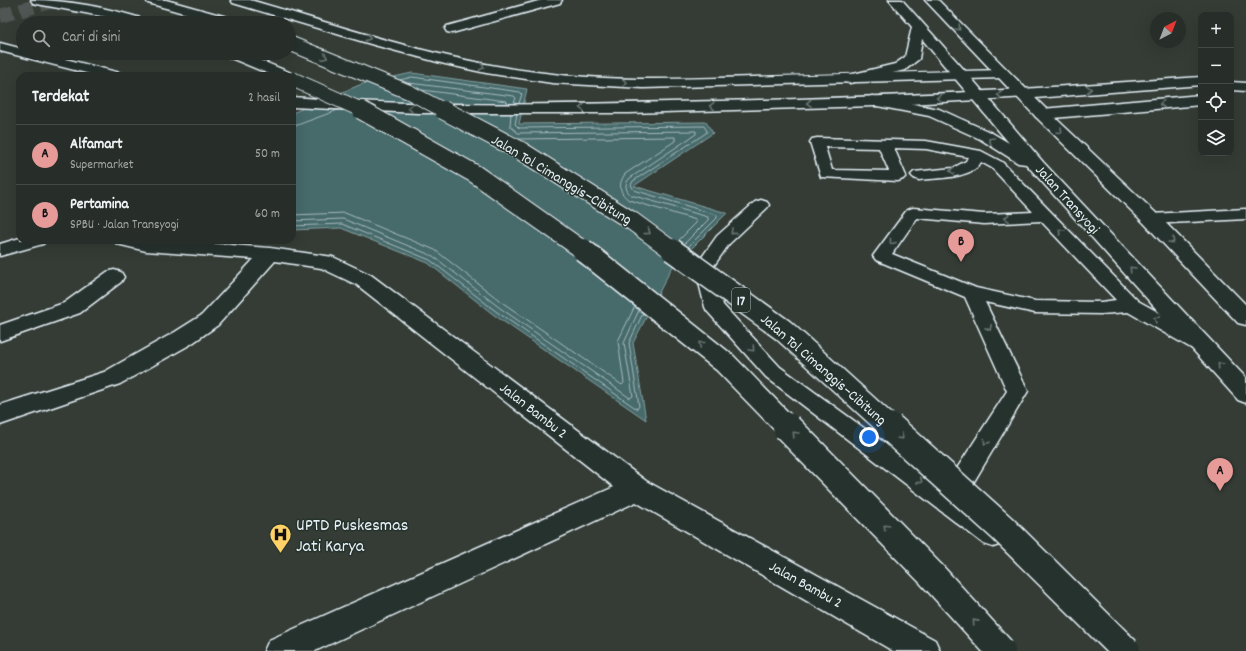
<!DOCTYPE html>
<html lang="id">
<meta charset="utf-8">
<style>
:root{--surface:#272d28;--page:#333934;--text:#f1f3f6;--muted:#a4a8a8;--line:#434945;--accent:#e69b98}
body{margin:0;font-family:Dekko,sans-serif;background:var(--page);color:var(--text)}
.controls{position:absolute;right:12px;top:12px;display:grid;overflow:hidden;border-radius:8px;box-shadow:0 4px 16px #0002}
.controls button{width:36px;height:36px;display:grid;place-items:center;padding:0;border:0;border-bottom:1px solid var(--line);background:var(--surface);color:var(--text);font:20px sans-serif}
.compass{position:absolute;left:1150px;top:12px;width:36px;height:36px;border-radius:50%;background:var(--surface);box-shadow:0 4px 16px #0002;rotate:42deg}
.you{position:absolute;left:869px;top:437px;width:14px;height:14px;margin:-10px;border:3px solid #fff;border-radius:50%;background:#1a73e8;box-shadow:0 0 0 6px #1a73e833}
.badge{display:grid;place-items:center;width:26px;height:26px;border-radius:50%;background:var(--accent);color:#111;font-size:13px;font-weight:700}
.pin{position:absolute;translate:-50% -33px;filter:drop-shadow(0 1px 2px #0008)}
.pin::after{content:'';position:absolute;top:21px;width:14px;height:12px;background:inherit;clip-path:polygon(0 0,100% 0,50% 100%)}
.list{margin:0;padding:0;list-style:none}
h2{display:flex;justify-content:space-between;align-items:center;height:52px;margin:0;padding:0 16px;font-size:17px}
h2 small{font-size:13px;font-weight:400;color:var(--muted)}
.list li{display:grid;grid-template-columns:26px 1fr auto;gap:12px;align-items:center;box-sizing:border-box;height:60px;padding:0 16px;border-top:1px solid var(--line)}
.list b{display:block;font-size:15px;white-space:nowrap}
.list p{margin:0;font-size:13px;white-space:nowrap;color:var(--muted)}
.list em{font-size:13px;font-style:normal;color:var(--muted)}
.icon{flex:none;width:22px;height:22px;fill:none;stroke:currentColor;stroke-width:2;stroke-linecap:round;stroke-linejoin:round}
.map{position:relative;flex:none;width:1246px;height:651px;overflow:hidden}
.search{position:absolute;background:var(--surface);box-shadow:0 4px 16px #0002;left:16px;top:16px;width:280px;height:44px;display:flex;align-items:center;gap:10px;box-sizing:border-box;padding:0 14px;border-radius:22px;color:var(--muted);font-size:15px}
.panel{position:absolute;background:var(--surface);box-shadow:0 4px 16px #0002;left:16px;top:72px;width:280px;height:172px;border-radius:12px}
.map>svg:first-child{display:block}
</style>
<div class="map">
<svg width="1246" height="651" viewBox="0 0 1246 651">
<rect width="100%" height="100%" fill="#343c35"/>
<filter id="ink" filterUnits="userSpaceOnUse"><feTurbulence type="fractalNoise" baseFrequency=".025" numOctaves="2"/><feDisplacementMap in="SourceGraphic" scale="8" xChannelSelector="R" yChannelSelector="G"/><feConvolveMatrix kernelMatrix="1 2 1 2 8 2 1 2 1" color-interpolation-filters="sRGB"/></filter>
<g filter="url(#ink)">
<path fill="#466a6b" stroke="#87a0a3" d="M412,73l115,16 -8,35 187,-2 7,11 -79,53 93,27 -56,56 -38,74 13,77 -152,-105 -66,-52 -87,-35 -49,2v-117l70,-29z"/>
<g fill="none" stroke-linecap="round" stroke-linejoin="round">
<g stroke="#a7bbc0" stroke-width="1">
<path d="M400,80l12,-3 108,15 2,2 -3,9"/>
<path d="M409,83l105,13 2,2 -2,5"/>
<path d="M422,90l84,11 2,2"/>
<path d="M511,114l-1,12 8,7 178,-2v3l-66,44c-6,6 -5,12 1,17l77,22v3l-24,24"/>
<path d="M517,114l-2,10 4,4 185,-2 3,5 -1,2 -73,48 -2,4 3,5 83,25v3l-29,29"/>
<path d="M292,127l46,-17"/>
<path d="M519,139l156,-2v4l-50,33c-7,10 -6,19 4,26l67,20v3l-17,17"/>
<path d="M292,215l53,-2 90,37 68,53 119,82 2,-2 -6,-42 17,-35"/>
<path d="M292,221l51,-2 90,37 67,52 130,90 3,-2 -9,-53 15,-33"/>
<path d="M292,226l50,-2 88,36 67,52 140,97 2,-3 -10,-63 14,-30"/>
</g>
<path stroke="#4f5752" stroke-width="14" stroke-dasharray="14 7" stroke-linecap="butt" d="M0,16l58,-16"/>
<defs>
<g id="service">
<path d="M817,138l109,3 55,10 21,11 136,139 67,37 3,5 -3,5 -7,2 -7,-2 -63,-36 -27,2 -66,-1 -50,-11 43,89 -65,109 39,28 3,8 -3,8 -9,3 -9,-3 -218,-167 -59,-66 -2,-4 -10,-40 22,-31 38,-34 6,-2 6,2 2,3 -2,3 -38,36 -16,23 10,38 57,62 165,120 62,-96 -42,-94 -89,-37 -3,-4 34,-46 6,-2 71,6 49,-2 -41,-44 -11,-6c-8,17 -46,16 -62,18l-5,-2 -3,-3 3,-3 39,-4 13,-7 2,-4 -42,-8 -32,-1 12,28 -3,3 -5,2 -77,-4 -11,-35 2,-3zM825,147l54,1 10,23 -57,-1zM917,218l67,6 57,-3 75,79 -15,2 -66,-1 -59,-13 -84,-34z"/>
<path d="M1246,209v10l-95,5 -6,-2 -2,-3 2,-3 6,-2z"/>
</g>
<g id="minor">
<path d="M542,0h20l-2,3 -108,30 -5,-1 -2,-3 2,-3z"/>
<path d="M1201,77v8l-179,14 -5,-2 -3,-3 3,-3 5,-2z"/>
<path d="M1231,82l15,1v8l-15,-1z"/>
<path d="M1201,95v10l-159,14 -6,-2 -2,-3 2,-3 6,-2z"/>
<path d="M20,238v2h26l-3,4 -43,12v-12z"/>
<path d="M114,240h47l109,8 63,9 38,18 275,206 289,159 5,11h-47l-257,-149 -321,149h-51l5,-11 345,-153 -257,-202 -36,-17 -46,-7 -57,64 -27,19 -71,40 -120,41v-20l104,-33 71,-40 27,-17 52,-56 -108,-8 -29,-7z"/>
<path d="M114,270l7,2 3,5 -3,5 -41,31 -80,28v-16l64,-22 43,-31z"/>
</g>
<g id="trunk">
<path d="M889,0h13l65,73 76,89 203,216v25l-8,-3 -212,-236 -8,-1 -38,-24 -51,-23 -62,-12 -3,-3 3,-3 5,-2 67,13 53,24 17,10 -87,-104 -3,20 -14,11 -55,13 -5,-1 -2,-3 2,-3 50,-12 10,-7 7,-30z"/>
<path d="M925,0h13l110,111 110,104 88,90v20l-8,-2 -94,-100 -108,-106z"/>
</g>
<g id="motorway">
<path d="M31,0c39,0 78,8 116,20l2,3h-20l-12,-4 -80,-15 -4,-1z"/>
<path d="M146,0h20l72,20 2,3h-21l-71,-20z"/>
<path d="M231,0h19c94,27 188,60 286,72 72,10 145,7 217,5 83,-3 166,-5 249,-7l5,1 2,3 -2,3 -5,1 -359,10 -91,-5 -66,-10 -41,-9 -71,-19 -141,-42z"/>
<path d="M0,43l23,6v4h19l78,20 2,3h-24l-98,-25z"/>
<path d="M224,53h19l48,20 2,3 -1,2v-2h-18l-48,-20z"/>
<path d="M1022,89l5,2 3,3 -3,3 -152,9 -246,7h-211l-126,-6v-10c126,10 252,8 378,5 117,-2 235,-6 352,-13z"/>
</g>
</defs>
<use href="#service" stroke="#e8f1f8" stroke-width="3"/>
<use href="#minor" stroke="#e8f1f8" stroke-width="3"/>
<use href="#trunk" stroke="#e8f1f8" stroke-width="3"/>
<use href="#motorway" stroke="#e8f1f8" stroke-width="3"/>
<use href="#service" fill="#26332d" fill-rule="evenodd"/>
<use href="#minor" fill="#26332d" fill-rule="evenodd"/>
<use href="#trunk" fill="#26332d" fill-rule="evenodd"/>
<use href="#motorway" fill="#26332d" fill-rule="evenodd"/>
<defs>
<g id="motorway-bridge-far3">
<path d="M289,43l120,49 36,19"/>
<path d="M292,79l72,32"/>
</g>
<g id="motorway-bridge-far2">
<path d="M361,110l114,64 109,77"/>
<path d="M443,110l78,41 111,70 41,30"/>
</g>
<g id="motorway-bridge-far1">
<path d="M583,250l142,113 63,65"/>
<path d="M672,250l111,80 108,98"/>
</g>
<g id="motorway-bridge">
<path d="M787,427l144,147 70,77"/>
<path d="M890,427l112,101 124,123"/>
</g>
</defs>
<use href="#motorway-bridge-far3" stroke="#e8f1f8" stroke-width="16" stroke-linecap="butt"/>
<use href="#motorway-bridge-far2" stroke="#e8f1f8" stroke-width="20" stroke-linecap="butt"/>
<use href="#motorway-bridge-far1" stroke="#e8f1f8" stroke-width="25" stroke-linecap="butt"/>
<use href="#motorway-bridge" stroke="#e8f1f8" stroke-width="31" stroke-linecap="butt"/>
<use href="#motorway-bridge-far3" stroke="#26332d" stroke-width="14"/>
<use href="#motorway-bridge-far2" stroke="#26332d" stroke-width="18"/>
<use href="#motorway-bridge-far1" stroke="#26332d" stroke-width="22"/>
<use href="#motorway-bridge" stroke="#26332d" stroke-width="28"/>
</g>
<defs><path id="oneway-chevron" d="M-2-3.5L2.5 0L-2 3.5" fill="none" stroke-width="1.6" stroke-linecap="round" stroke-linejoin="round"/></defs>
<g stroke="#6a7674">
<use href="#oneway-chevron" transform="translate(958 28) rotate(46)"/>
<use href="#oneway-chevron" transform="translate(368 38) rotate(16)"/>
<use href="#oneway-chevron" transform="translate(325 57) rotate(23)"/>
<use href="#oneway-chevron" transform="translate(482 67) rotate(11)"/>
<use href="#oneway-chevron" transform="translate(625 83) rotate(3)"/>
<use href="#oneway-chevron" transform="translate(1089 89) rotate(-4)"/>
<use href="#oneway-chevron" transform="translate(1000 95) rotate(176)"/>
<use href="#oneway-chevron" transform="translate(939 98) rotate(178)"/>
<use href="#oneway-chevron" transform="translate(809 103) rotate(178)"/>
<use href="#oneway-chevron" transform="translate(1162 104) rotate(175)"/>
<use href="#oneway-chevron" transform="translate(712 106) rotate(179)"/>
<use href="#oneway-chevron" transform="translate(410 108) rotate(-179)"/>
<use href="#oneway-chevron" transform="translate(582 108) rotate(179)"/>
<use href="#oneway-chevron" transform="translate(1060 131) rotate(44)"/>
<use href="#oneway-chevron" transform="translate(991 140) rotate(-150)"/>
<use href="#oneway-chevron" transform="translate(952 171) rotate(171)"/>
<use href="#oneway-chevron" transform="translate(1007 218) rotate(177)"/>
<use href="#oneway-chevron" transform="translate(1061 231) rotate(-133)"/>
<use href="#oneway-chevron" transform="translate(648 232) rotate(36)"/>
<use href="#oneway-chevron" transform="translate(733 232) rotate(138)"/>
<use href="#oneway-chevron" transform="translate(1172 241) rotate(46)"/>
<use href="#oneway-chevron" transform="translate(892 242) rotate(126)"/>
<use href="#oneway-chevron" transform="translate(1132 269) rotate(-133)"/>
<use href="#oneway-chevron" transform="translate(1156 319) rotate(-150)"/>
<use href="#oneway-chevron" transform="translate(989 328) rotate(64)"/>
<use href="#oneway-chevron" transform="translate(701 344) rotate(-141)"/>
<use href="#oneway-chevron" transform="translate(752 349) rotate(47)"/>
<use href="#oneway-chevron" transform="translate(1220 365) rotate(-132)"/>
<use href="#oneway-chevron" transform="translate(795 434) rotate(-134)"/>
<use href="#oneway-chevron" transform="translate(901 437) rotate(42)"/>
<use href="#oneway-chevron" transform="translate(986 442) rotate(122)"/>
<use href="#oneway-chevron" transform="translate(920 481) rotate(37)"/>
<use href="#oneway-chevron" transform="translate(886 527) rotate(-134)"/>
<use href="#oneway-chevron" transform="translate(975 622) rotate(-132)"/>
</g>
</g>
<defs>
<symbol id="hospital-pin" viewBox="-11 -11 22 30"><path d="M0 17L-7.5 6A9.5 9.5 0 1 1 7.5 6Z" fill="#ffd166" stroke="#26332d"/><path d="M-5-5h3v3.5h4V-5h3V5h-3V1.5h-4V5h-3Z" fill="#111"/></symbol>
</defs>
<g fill-rule="evenodd">
<use href="#hospital-pin" x="268" y="522" width="25" height="34"/>
</g>
<g text-anchor="middle" stroke-width="3" stroke-linejoin="round" paint-order="stroke">
<rect fill="#26332d" stroke="#aeb8bb" stroke-width="1" x="732" y="288" width="18" height="24" rx="3"/>
<g font-size="14" font-weight="bold" fill="#e8f1f8">
<text x="741" y="305">17</text>
</g>
<g font-size="15" fill="#e8f1f8" stroke="#26332d">
<text transform="translate(562 179) rotate(31)" y="5">Jalan Tol Cimanggis–Cibitung</text>
<text transform="translate(1068 199) rotate(48)" y="5">Jalan Transyogi</text>
<text transform="translate(824 369) rotate(41)" y="5">Jalan Tol Cimanggis–Cibitung</text>
<text transform="translate(534 410) rotate(38)" y="5">Jalan Bambu 2</text>
<text transform="translate(806 584) rotate(29)" y="5">Jalan Bambu 2</text>
</g>
<g font-size="18" fill="#e8f1f8" stroke="#26332d" text-anchor="start">
<text x="296" y="530">UPTD Puskesmas<tspan x="296" dy="21">Jati Karya</tspan></text>
</g>
</g>
</svg>
<div class="controls">
<button>+</button>
<button>−</button>
<button><svg class="icon" aria-label="locate" viewBox="0 0 24 24"><circle cx="12" cy="12" r="6"/><path d="M12 2v4M12 18v4M2 12h4M18 12h4"/></svg></button>
<button><svg class="icon" aria-label="layers" viewBox="0 0 24 24"><path d="M12 4l9 5-9 5-9-5zM3 14l9 5 9-5"/></svg></button>
</div>
<svg class="compass" viewBox="-18 -18 36 36"><path d="M0-13l5 13h-10z" fill="#e53935"/><path d="M0 13l5-13h-10z" fill="#a4a8a8"/></svg>
<div class="you"></div>
<div class="pin badge" style="left:1220px;top:491px">A</div>
<div class="pin badge" style="left:961px;top:262px">B</div>
<div class="search"><svg class="icon" aria-label="search" viewBox="0 0 24 24"><circle cx="10" cy="10" r="6"/><path d="M15 15l6 6"/></svg>Cari di sini</div>
<section class="panel">
<h2>Terdekat<small>2 hasil</small></h2>
<ul class="list">
<li><span class="badge">A</span><div><b>Alfamart</b><p>Supermarket</p></div><em>50 m</em></li>
<li><span class="badge">B</span><div><b>Pertamina</b><p>SPBU · Jalan Transyogi</p></div><em>60 m</em></li>
</ul>
</section>
</div>
